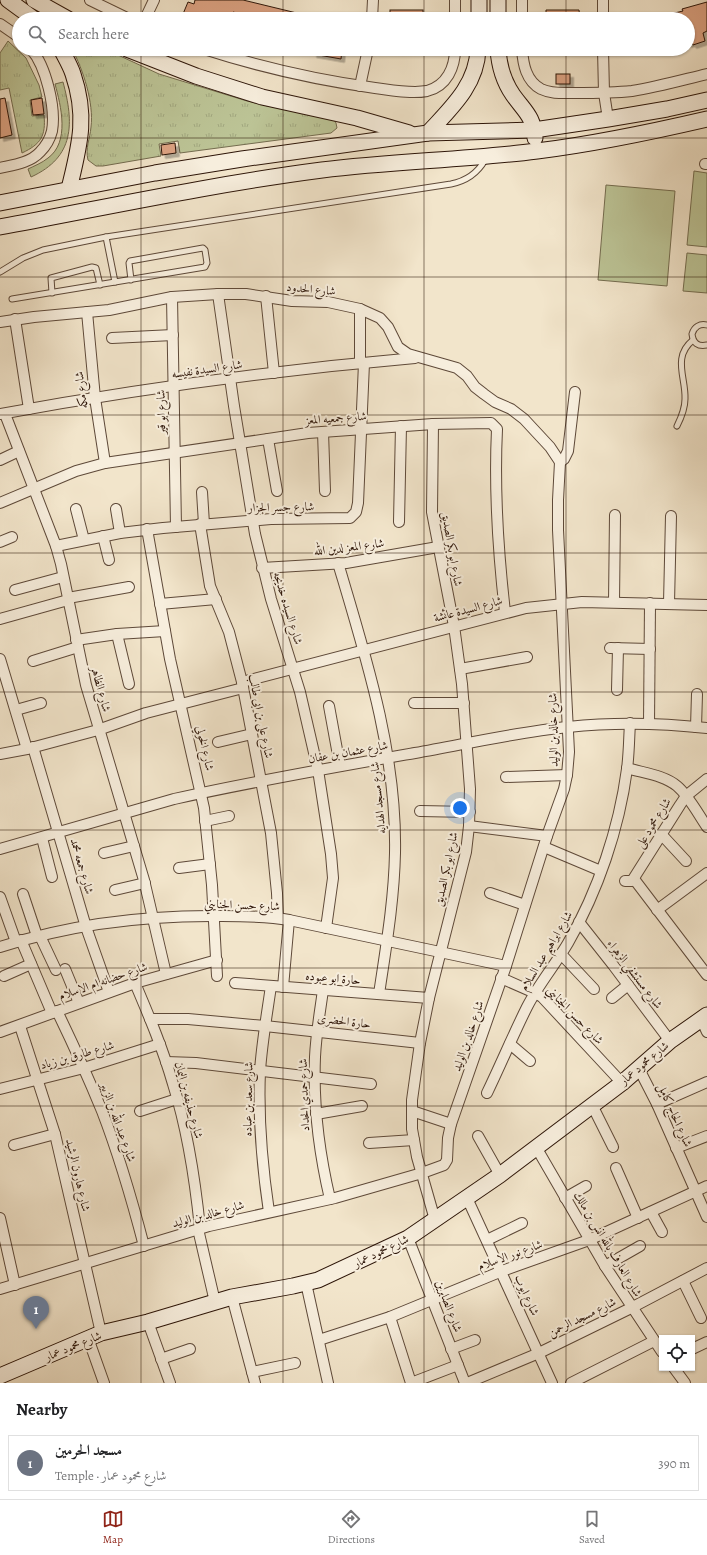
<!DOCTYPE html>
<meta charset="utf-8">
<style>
:root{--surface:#fff;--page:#f6f6f6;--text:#202124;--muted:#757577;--line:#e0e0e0;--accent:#8f2418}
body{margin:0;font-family:Alegreya,Amiri,serif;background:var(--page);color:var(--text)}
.controls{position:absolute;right:12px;bottom:12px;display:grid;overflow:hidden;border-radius:0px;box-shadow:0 1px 3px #0004}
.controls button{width:36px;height:36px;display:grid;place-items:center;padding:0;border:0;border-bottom:1px solid var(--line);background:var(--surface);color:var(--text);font:20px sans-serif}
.you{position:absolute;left:460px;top:808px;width:14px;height:14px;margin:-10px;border:3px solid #fff;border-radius:50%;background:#1a73e8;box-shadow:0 0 0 6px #1a73e833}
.badge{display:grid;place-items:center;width:26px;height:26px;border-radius:50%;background:var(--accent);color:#fff;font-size:13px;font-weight:700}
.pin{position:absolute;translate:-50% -33px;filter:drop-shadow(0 1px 2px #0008)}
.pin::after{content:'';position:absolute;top:21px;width:14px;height:12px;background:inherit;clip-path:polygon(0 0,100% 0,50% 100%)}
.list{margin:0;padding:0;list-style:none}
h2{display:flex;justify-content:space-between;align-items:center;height:52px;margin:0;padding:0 16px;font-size:17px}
h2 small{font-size:13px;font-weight:400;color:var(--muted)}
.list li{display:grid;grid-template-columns:26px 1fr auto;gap:12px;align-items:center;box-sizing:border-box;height:56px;margin:0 8px 8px;padding:0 8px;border:1px solid var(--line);border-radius:0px}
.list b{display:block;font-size:15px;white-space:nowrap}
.list p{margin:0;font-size:13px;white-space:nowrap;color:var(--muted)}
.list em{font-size:13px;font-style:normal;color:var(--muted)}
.icon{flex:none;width:22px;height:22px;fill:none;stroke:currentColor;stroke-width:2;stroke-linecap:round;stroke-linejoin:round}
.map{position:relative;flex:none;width:707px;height:1383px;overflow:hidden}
.search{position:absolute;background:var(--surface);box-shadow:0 1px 3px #0004;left:12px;right:12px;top:12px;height:44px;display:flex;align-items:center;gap:10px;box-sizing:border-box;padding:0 14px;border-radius:22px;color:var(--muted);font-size:15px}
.sheet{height:116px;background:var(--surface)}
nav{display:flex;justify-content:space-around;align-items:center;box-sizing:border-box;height:56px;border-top:1px solid var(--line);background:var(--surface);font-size:11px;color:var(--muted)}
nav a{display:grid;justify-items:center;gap:2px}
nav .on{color:var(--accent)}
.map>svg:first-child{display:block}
</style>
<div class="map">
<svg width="707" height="1383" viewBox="0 0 707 1383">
<defs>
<pattern id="grass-tufts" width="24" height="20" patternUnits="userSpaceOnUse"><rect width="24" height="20" fill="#bcc496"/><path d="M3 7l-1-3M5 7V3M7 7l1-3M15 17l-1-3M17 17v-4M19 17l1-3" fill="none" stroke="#a2a880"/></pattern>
<filter id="shadow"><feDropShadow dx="3.5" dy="3.5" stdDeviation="0" flood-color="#0004"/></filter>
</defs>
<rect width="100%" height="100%" fill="#f2e5cb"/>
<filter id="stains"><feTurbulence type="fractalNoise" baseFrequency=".005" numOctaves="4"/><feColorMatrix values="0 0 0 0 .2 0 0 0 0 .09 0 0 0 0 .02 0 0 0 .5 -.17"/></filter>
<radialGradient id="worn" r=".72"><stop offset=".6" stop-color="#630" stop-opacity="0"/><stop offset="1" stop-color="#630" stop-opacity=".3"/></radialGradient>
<g fill="url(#grass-tufts)" stroke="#746c4f">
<path d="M8,41l18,17 13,27 3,12 -12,3 2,16 12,-1c2,21 -3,29 -22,38l-13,-65 -9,2v-37z"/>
<path d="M72,49h33l54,25 88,27 87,19 2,3 1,5 -6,5 -151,20 -2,-12 -19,3 2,12 -58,10h-7l-8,-6c-3,-12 2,-21 3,-33 3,-24 -8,-58 -19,-78z"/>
<path d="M63,82c11,41 12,75 -32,95l-3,-8c6,-3 14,-6 20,-11 22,-16 13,-52 7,-74z"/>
</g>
<g fill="#bcc496" stroke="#746c4f">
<path d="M694,171l13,2v74l-20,-2z"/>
<path d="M606,185l69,6 -8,95 -69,-6z"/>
<path d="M687,253l20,2v38l-24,-2z"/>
</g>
<g fill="#dda383" stroke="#2d1508" filter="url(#shadow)">
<path d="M195,0h48l62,15v4h-53v-2l-19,-5 -2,7h-42l1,-2 -7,-3 5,-12 6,2z"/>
<path d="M707,2v29l-4,2 2,8 -12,4 -1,-2 -4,1v-25h-21l-1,-4 17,-4 -1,-2z"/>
<rect x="390" y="10" width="33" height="9"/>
<path d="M546,10h33l1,9h-34z"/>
<path d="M314,49h28l-1,10 -28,-5z"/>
<rect x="556" y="74" width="14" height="10"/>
<path d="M5,98l7,37 -12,3v-39z"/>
<path d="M42,98l2,16 -11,1 -2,-15z"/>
<path d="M175,143l1,10 -14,2 -1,-10z"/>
</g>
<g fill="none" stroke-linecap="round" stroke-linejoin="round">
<defs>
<g id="lane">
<path d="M106,237l9,45"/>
<path d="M0,272l23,-14 20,-8 63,-13 345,-53c15,-3 26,-10 34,-24"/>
<path d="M52,293l-1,-15 41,-11 4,1 4,17"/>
<path d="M12,299l103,-17 90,-15 2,-4 -2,-13 -2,-2 -73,13 -1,2 2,17"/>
<path d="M707,325c-7,-2 -13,2 -15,9 1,9 6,13 15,11"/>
<path d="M677,426c4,-8 8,-17 8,-27 1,-21 -13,-42 8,-59"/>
</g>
<g id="street">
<path d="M90,0l39,19"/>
<path d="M522,0v19"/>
<path d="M145,19l9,-19"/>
<path d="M372,19l1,-19"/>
<path d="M455,19v-19"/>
<path d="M603,19v-19"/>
<path d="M0,24l19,13"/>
<path d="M204,49c56,18 113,31 171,39 16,2 36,6 52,3 20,-5 28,-24 28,-42"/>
<path d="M522,49c1,15 4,32 19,40 10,5 22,4 33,4 19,0 39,0 58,-2 25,-4 50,-11 75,-17"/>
<path d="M603,49l1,44 4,26"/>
<path d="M360,86l8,-37"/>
<path d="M705,164h2"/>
<path d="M0,168c13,-3 30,-5 40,-16 5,-5 10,-13 12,-21 4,-23 -6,-65 -21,-82"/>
<path d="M218,294l16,112 21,128 16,65 29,93 18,78 13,84 2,24 -7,50"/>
<path d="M266,296l8,77"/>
<path d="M172,297l4,230"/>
<path d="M360,309v54"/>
<path d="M87,312l8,86 10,65"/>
<path d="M15,319l14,90"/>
<path d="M0,322l34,-5 75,-7 63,-13 46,-3h28l46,7 36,1 32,7 20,9 8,9 10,20 10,7 49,14 10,8 8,11 9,7 11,8 16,7 13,10 26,28 10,15"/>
<path d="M112,338l61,-3"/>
<path d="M0,414c137,-25 276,-44 415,-56"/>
<path d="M5,414l51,132 5,18 25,121 58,195 22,94"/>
<path d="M433,424l-1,88 22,114 8,58 8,105 -1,37 -3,26 -37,146 -9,45 -8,57v29l2,11 3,17 18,63"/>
<path d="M323,432l2,59"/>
<path d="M268,439l9,52"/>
<path d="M0,460l19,-9"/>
<path d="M560,462l4,-3 4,-8 7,-59"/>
<path d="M202,492l2,32"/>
<path d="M0,503l76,-32 29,-8 203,-30 125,-9 58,-1 6,6c-3,62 1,122 8,183"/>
<path d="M76,509l8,31"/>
<path d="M116,509l4,24"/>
<path d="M399,522l2,-96"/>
<path d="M200,524l10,62 19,46 13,50 29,151 6,60 1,25"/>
<path d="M147,529l23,130 34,149 8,77 5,91"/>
<path d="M103,536l6,24"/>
<path d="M0,542l12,-5"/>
<path d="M56,546l64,-13 43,-5 108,-9 79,-1 6,-6 2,-9 6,-140"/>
<path d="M338,563c28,94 59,191 57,290 -1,48 -9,94 -16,141"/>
<path d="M262,568l84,-5 92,-16"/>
<path d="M15,590l48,-13"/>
<path d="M68,598l61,-11"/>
<path d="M614,602l1,-87"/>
<path d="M669,603l2,-87"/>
<path d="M160,604l56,-5"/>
<path d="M0,619l68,-19"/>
<path d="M117,634l12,50"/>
<path d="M76,640l41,-6 48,-3"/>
<path d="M610,648l40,1"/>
<path d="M0,659l27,90"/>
<path d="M33,661l45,-14"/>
<path d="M460,669l67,-12"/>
<path d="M242,682l284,-74 56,-6 125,3"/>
<path d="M617,690l1,-42"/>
<path d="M414,703h50"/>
<path d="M329,706l11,60"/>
<path d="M16,710l25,-7"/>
<path d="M649,724l1,-121"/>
<path d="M696,727l1,-33"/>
<path d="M218,742l34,-8"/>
<path d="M33,747l53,180 23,65"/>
<path d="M0,754l27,-5 71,-19 48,-17 97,-25"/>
<path d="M627,768c16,5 37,7 50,18 12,10 21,28 30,41"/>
<path d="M506,777l61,-2"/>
<path d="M420,811l50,1"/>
<path d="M205,821l24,-5"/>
<path d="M469,826l78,10"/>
<path d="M661,834l25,27"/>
<path d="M42,838l10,39"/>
<path d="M544,847l57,24"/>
<path d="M0,849l174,-50c80,-18 161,-32 241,-46 51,-9 102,-21 153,-26 46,-5 93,-4 139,1"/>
<path d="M104,853l30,-7"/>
<path d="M179,868l31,-4"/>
<path d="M634,879l73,96"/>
<path d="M625,881h7l48,-76 6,-9 21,-17"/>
<path d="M115,890l30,-7"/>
<path d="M490,893l35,12"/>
<path d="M23,894l14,42"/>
<path d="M0,897l16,45"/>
<path d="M657,910l50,-37"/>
<path d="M579,922l34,43 57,76"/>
<path d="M40,936l16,34"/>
<path d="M21,940l31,73"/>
<path d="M0,947c71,-23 147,-32 222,-31 22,0 45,0 67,4l217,46"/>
<path d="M561,954l33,35"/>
<path d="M65,969l14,34"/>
<path d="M4,976l27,-12"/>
<path d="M501,978l34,15 7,4 80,86"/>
<path d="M135,983c14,33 28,66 38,101 15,47 22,95 27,144"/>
<path d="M235,983l194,15"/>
<path d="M283,987l6,-67"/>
<path d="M323,990c-3,22 -7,44 -8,67 -2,48 4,95 15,142"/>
<path d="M612,998l16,-13"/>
<path d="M57,1011c16,33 31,66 45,100 17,44 30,89 42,135"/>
<path d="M150,1019h38l77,7 155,17"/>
<path d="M701,1019l6,13"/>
<path d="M20,1026l35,108 46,199"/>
<path d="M0,1032l135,-49 82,-23"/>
<path d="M510,1044l20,17"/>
<path d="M166,1062l30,1 175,21"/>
<path d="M639,1069l18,35 50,113"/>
<path d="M0,1089l84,-21 76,-24"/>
<path d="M487,1093c14,-29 26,-58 40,-86 11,-22 28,-42 41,-64 30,-52 51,-114 59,-174 2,-15 2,-30 3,-46"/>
<path d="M657,1104l50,-22"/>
<path d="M592,1105l21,42"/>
<path d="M140,1111l37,-12"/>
<path d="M412,1111l39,13"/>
<path d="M316,1114l46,-8"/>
<path d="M478,1136l22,39"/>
<path d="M369,1143l45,-3"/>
<path d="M14,1145l41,-11"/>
<path d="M536,1147l69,119 57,86"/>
<path d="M676,1148l31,-12"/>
<path d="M616,1168l22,50"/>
<path d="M467,1198l85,185"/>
<path d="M565,1198l21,-12"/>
<path d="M269,1212c-7,-47 -11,-94 -9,-141 2,-29 7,-57 11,-85"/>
<path d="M651,1212l11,20"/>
<path d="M0,1218l15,67"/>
<path d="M198,1229l17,73"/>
<path d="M408,1238l57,145"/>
<path d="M487,1240l35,-17"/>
<path d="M605,1266l35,-20"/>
<path d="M683,1281l18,37"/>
<path d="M306,1283l22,100"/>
<path d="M0,1289l209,-63 126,-28 87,-25 22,-8 3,-5 1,-22 3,-14 55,-158 41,-130 17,-47 3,-14 2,-23 -11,-222v-30l2,-38"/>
<path d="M232,1297l23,86"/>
<path d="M390,1317l21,66 47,-18"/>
<path d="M148,1322l22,61"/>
<path d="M88,1338l16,45"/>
<path d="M319,1340l71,-23 112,-46 87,-31 118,-54"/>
<path d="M451,1349l24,-9"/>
<path d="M692,1349l15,-7"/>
<path d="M161,1359l29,-10"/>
<path d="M674,1368l11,15"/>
<path d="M252,1372l43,-9"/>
<path d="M467,1383l72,-30 92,-45 76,-40"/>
<path d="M571,1383l83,-42"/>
</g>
<g id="secondary">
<path d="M8,0l26,19"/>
<path d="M34,0l34,19"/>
<path d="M479,0v19"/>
<path d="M498,0v19"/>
<path d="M61,49c4,8 9,16 12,25 15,44 6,73 -4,115"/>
<path d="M127,49l69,27 66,21 95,21 52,15"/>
<path d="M498,49c1,16 6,33 15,46 13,18 20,21 22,43"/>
<path d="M428,133c22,-24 49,-48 50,-84"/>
<path d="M0,203l155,-30 87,-14 186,-26 106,-3 74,-11 59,-10 40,-9"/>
<path d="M0,227c107,-20 214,-43 322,-57 72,-9 144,-10 215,-19 57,-7 114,-19 170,-32"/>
<path d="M0,1376l101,-43 47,-11 84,-25 61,-11 25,-6 90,-42 92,-63 122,-92 48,-42 37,-26"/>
</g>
</defs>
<use href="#lane" stroke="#5e4939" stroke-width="7"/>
<use href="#street" stroke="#5e4939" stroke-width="12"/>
<use href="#secondary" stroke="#2d1508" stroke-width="17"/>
<use href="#lane" stroke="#f7eedd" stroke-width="5"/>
<use href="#street" stroke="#f7eedd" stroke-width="10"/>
<use href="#secondary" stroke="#f7eedd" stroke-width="15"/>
</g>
<path fill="none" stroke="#2d1508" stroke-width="1" stroke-opacity="0.55" d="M141,0v19M283,0v19M424,0v19M566,0v19M141,49v1334M283,49v1334M424,49v1334M566,49v1334M0,138h707M0,277h707M0,415h707M0,553h707M0,692h707M0,830h707M0,968h707M0,1106h707M0,1245h707"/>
<g text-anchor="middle" stroke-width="4" stroke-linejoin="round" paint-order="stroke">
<g font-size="12" fill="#2d1508" stroke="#f7eedd">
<text transform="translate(311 289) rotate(5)" y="4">شارع الحدود</text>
<text transform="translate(207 369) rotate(-8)" y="4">شارع السيدة نفيسه</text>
<text transform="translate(81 390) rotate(-97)" y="4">شارع مكه</text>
<text transform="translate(161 412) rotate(-91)" y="4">شارع ابو قير</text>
<text transform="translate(336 418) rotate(-4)" y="4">شارع جمعيه المعز</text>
<text transform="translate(281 507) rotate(-1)" y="4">شارع جسر الجزار</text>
<text transform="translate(349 547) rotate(-7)" y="4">شارع المعز لدين الله</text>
<text transform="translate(452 549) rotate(80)" y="4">شارع ابو بكر الصديق</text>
<text transform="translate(288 608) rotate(73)" y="4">شارع السيده خديجه</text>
<text transform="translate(468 609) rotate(-15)" y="4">شارع السيدة عائشة</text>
<text transform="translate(101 689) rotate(75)" y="4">شارع الظاهر</text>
<text transform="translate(261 716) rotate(79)" y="4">شارع على بن ابى طالب</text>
<text transform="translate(553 730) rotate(-91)" y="4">شارع خالد بن الوليد</text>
<text transform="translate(205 748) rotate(77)" y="4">شارع الخولي</text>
<text transform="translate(348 752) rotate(-10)" y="4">شارع عثمان بن عفان</text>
<text transform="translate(378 798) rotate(-96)" y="4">شارع مسجد الهدايه</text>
<text transform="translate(653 823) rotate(-58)" y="4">شارع محمود على</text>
<text transform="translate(82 866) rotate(74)" y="4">شارع جمعه محمد</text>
<text transform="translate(446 869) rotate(-78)" y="4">شارع ابو بكر الصديق</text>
<text transform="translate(242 905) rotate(2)" y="4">شارع حسن الجنايني</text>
<text transform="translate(546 951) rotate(-59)" y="4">شارع ابراهيم عبد السلام</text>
<text transform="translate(635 974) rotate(53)" y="4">شارع مستشفي الزهراء</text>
<text transform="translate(333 978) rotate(5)" y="4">حارة ابو عبوده</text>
<text transform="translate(103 981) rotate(-19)" y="4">شارع حضانه ام الاسلام</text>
<text transform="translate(575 1015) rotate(46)" y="4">شارع حسن الجنايني</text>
<text transform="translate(344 1021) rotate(7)" y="4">حارة الحضرى</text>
<text transform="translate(468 1036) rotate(-71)" y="4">شارع خالد بن الوليد</text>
<text transform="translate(77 1055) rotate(-16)" y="4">شارع طارق بن زياد</text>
<text transform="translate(644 1063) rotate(-40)" y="4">شارع محمود عمار</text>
<text transform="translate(304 1095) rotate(-92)" y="4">شارع حمدي الحداد</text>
<text transform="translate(248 1099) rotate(-89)" y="4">شارع سعد بن عباده</text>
<text transform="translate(189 1100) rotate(75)" y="4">شارع حذيفه بن اليمان</text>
<text transform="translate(675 1115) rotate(66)" y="4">شارع الحاج كامل</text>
<text transform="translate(118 1122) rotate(70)" y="4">شارع عبد الله بن الزبير</text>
<text transform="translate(78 1175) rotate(77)" y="4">شارع هارون الرشيد</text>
<text transform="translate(208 1214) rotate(-15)" y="4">شارع خالد بن الوليد</text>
<text transform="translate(608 1244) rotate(59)" y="4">شارع العارف بالله انس بن مالك</text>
<text transform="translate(381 1251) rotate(-26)" y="4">شارع محمود عمار</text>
<text transform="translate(510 1255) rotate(-20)" y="4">شارع نور الاسلام</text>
<text transform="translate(527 1295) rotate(66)" y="4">شارع ايوب</text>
<text transform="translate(449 1306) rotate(69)" y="4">شارع الصابرين</text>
<text transform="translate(582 1317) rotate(-26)" y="4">شارع مسجد الرحمن</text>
<text transform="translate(73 1346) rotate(-22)" y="4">شارع محمود عمار</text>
</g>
</g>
<rect width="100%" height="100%" filter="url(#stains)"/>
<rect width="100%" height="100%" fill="url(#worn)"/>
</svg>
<div class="controls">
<button><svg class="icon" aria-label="locate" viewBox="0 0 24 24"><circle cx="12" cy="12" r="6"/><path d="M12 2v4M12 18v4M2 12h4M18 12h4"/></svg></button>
</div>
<div class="you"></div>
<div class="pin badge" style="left:36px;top:1329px;background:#6b7280">1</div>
<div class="search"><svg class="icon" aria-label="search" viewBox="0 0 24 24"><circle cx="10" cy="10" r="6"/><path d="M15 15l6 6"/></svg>Search here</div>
</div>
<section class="sheet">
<h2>Nearby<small></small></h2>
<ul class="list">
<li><span class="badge" style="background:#6b7280">1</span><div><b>مسجد الحرمين</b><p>Temple · شارع محمود عمار</p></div><em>390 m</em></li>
</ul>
</section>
<nav>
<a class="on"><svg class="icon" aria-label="map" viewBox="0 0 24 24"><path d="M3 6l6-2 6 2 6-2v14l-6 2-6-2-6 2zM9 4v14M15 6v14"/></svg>Map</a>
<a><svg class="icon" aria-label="directions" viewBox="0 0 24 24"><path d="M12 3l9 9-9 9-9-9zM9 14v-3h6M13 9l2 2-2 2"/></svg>Directions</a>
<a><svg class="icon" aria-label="saved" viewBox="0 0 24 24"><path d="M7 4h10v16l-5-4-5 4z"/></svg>Saved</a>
</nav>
